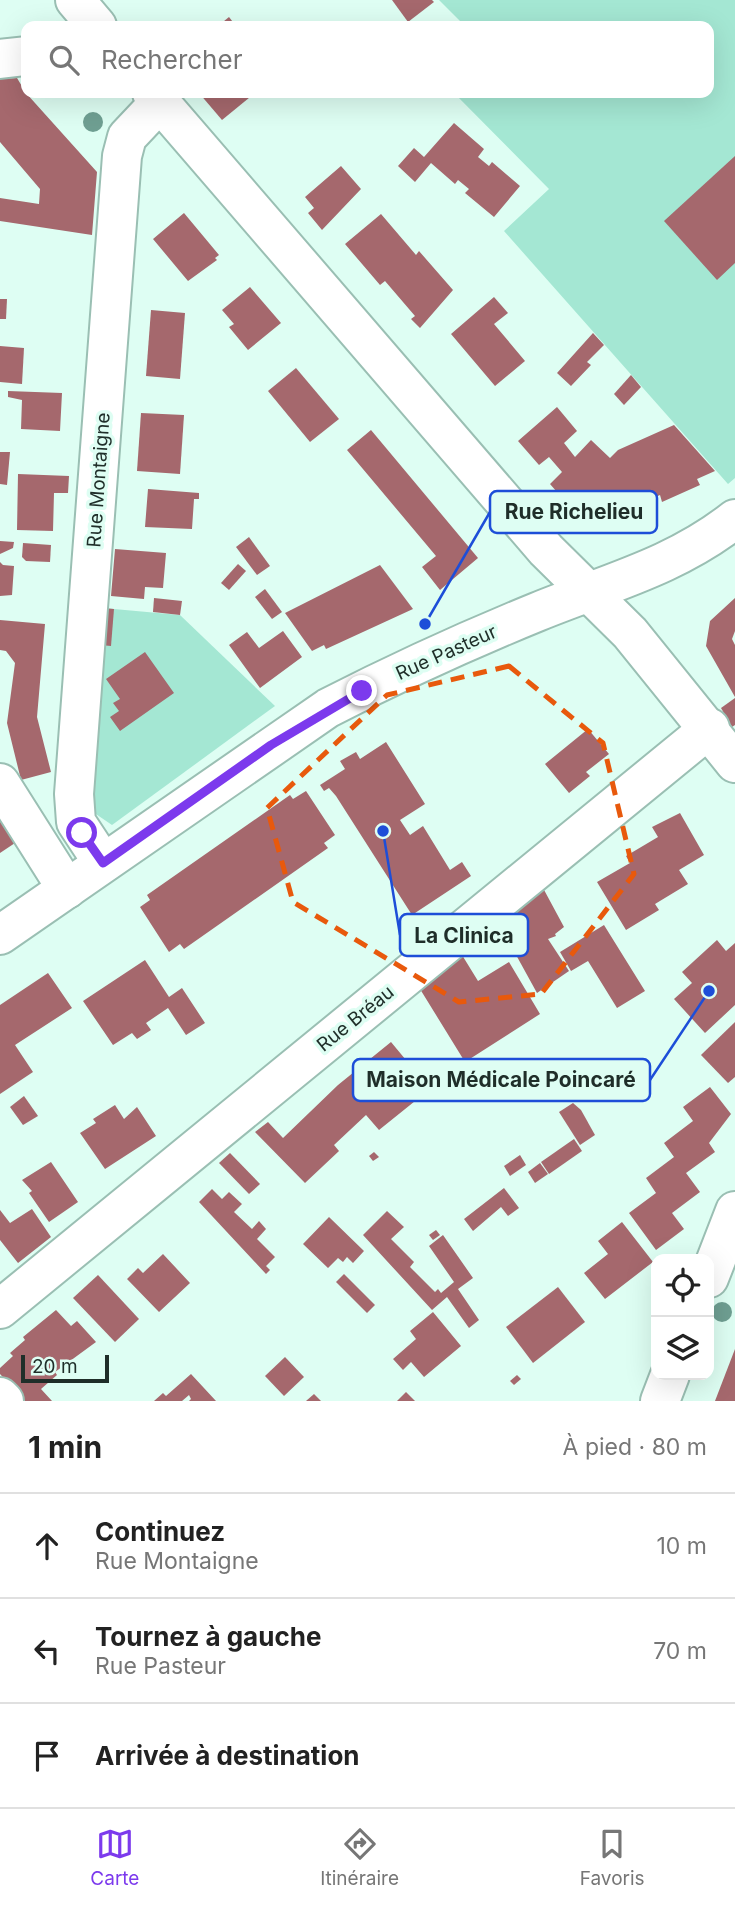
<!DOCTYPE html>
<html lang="fr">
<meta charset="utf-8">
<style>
:root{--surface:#fff;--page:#f2f2f2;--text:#222;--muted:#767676;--line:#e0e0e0;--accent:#7c3aed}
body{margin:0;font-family:Inter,sans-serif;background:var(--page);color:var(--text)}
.controls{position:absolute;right:21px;bottom:21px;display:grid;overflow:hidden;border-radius:14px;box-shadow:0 7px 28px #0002}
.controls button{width:63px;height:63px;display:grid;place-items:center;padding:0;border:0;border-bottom:2px solid var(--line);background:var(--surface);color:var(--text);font:35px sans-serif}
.scale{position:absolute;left:21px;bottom:18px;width:88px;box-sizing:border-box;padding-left:7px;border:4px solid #1f2e29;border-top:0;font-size:19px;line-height:24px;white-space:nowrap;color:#1f2e29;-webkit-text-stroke:5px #defef3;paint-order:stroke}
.stop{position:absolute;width:21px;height:21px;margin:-16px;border:5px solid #7c3aed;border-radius:50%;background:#fff}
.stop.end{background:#7c3aed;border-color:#fff;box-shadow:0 2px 7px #0008}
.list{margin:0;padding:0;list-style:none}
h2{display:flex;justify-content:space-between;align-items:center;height:91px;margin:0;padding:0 28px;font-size:30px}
h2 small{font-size:23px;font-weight:400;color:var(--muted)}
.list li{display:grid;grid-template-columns:46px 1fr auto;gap:21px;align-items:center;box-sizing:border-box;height:105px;padding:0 28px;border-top:2px solid var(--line)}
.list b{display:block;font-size:26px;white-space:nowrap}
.list p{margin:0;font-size:23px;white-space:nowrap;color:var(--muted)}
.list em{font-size:23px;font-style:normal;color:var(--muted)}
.icon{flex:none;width:38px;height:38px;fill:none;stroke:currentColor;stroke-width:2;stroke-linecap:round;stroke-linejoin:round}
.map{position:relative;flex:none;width:735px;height:1401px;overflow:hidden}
.search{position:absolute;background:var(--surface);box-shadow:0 7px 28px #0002;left:21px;right:21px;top:21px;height:77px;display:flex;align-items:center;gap:18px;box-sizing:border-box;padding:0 24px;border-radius:14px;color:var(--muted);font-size:26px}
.sheet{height:406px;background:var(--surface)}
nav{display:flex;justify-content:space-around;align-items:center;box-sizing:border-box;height:98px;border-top:2px solid var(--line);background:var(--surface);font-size:19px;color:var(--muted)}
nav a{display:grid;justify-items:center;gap:4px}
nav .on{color:var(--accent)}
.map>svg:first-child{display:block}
</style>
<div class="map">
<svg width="735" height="1401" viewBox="0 0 735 1401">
<rect width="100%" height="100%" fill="#defef3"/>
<g fill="#a4e7d3">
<path d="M439,0h296v478l-7,6 -224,-253 45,-42 -95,-96h255v-67h-244z"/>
<path d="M103,608l77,7 95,91 -163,119 -25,-17z"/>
</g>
<g fill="#a5686d">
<path d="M392,0h40l2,2 -26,20z"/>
<path d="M229,17l7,9h-18z"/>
<path d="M17,78l9,15 71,79 -5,63 -92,-14v-23l39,6 1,-15 -40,-47v-63z"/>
<path d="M199,93h56l-33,27z"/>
<path d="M454,123l30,26 -6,8 11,9 3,-4 28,24 -26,31 -29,-24 4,-4 -11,-9 -3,4 -24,-21 -16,19 -17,-16 16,-18 10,9z"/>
<path d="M735,156v107l-18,17 -53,-59z"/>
<path d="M341,166l20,23 -39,41 -14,-17 6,-5 -9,-11z"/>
<path d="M184,213l35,42 -4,3 2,2 -29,21 -35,-42z"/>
<path d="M381,214l35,41 3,-4 34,39 -33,38 -9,-9 4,-3 -30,-35 -5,4 -35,-41z"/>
<path d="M250,287l31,36 -33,27 -19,-23 5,-3 -12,-14z"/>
<path d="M494,297l14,16 -14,11 31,37 -30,25 -44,-52z"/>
<path d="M0,299h7l-1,20h-6z"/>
<path d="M151,310l34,3 -5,66 -34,-3z"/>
<path d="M593,333l11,12 -17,17 4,3 -20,21 -14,-13z"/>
<path d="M0,346l24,2 -2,36 -22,-2z"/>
<path d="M296,368l43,51 -29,23 -42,-51z"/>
<path d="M631,375l10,12 -17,18 -10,-11z"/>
<path d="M8,391l54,2 -2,38 -39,-2 1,-29 -14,-3z"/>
<path d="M557,407l20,24 -13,12 11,14 16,-17 19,18 8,-8 56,-25 41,46 -18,8 3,6 -38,17 -2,-7 -49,22 3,6 -11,5 -3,-6 -21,-5 -6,5 -8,-10 5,-5 -20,-23 12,-12 -13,-15 -10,8 -21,-24z"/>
<path d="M141,413l43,2 -4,59 -43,-3z"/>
<path d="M371,430l107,128 -38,32 -18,-23 14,-11 -89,-106z"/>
<path d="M0,452h10l-3,33 -7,-1z"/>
<path d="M18,474l51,2 -1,17h-14l-1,38 -36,-1z"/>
<path d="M148,489l51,4v6h-5l-2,30 -47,-2z"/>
<path d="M249,537l21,29 -13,9 -21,-28z"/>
<path d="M0,541l14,1 -1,6 -13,6z"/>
<path d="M23,543l28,2 -1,17 -24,-1 -4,-4z"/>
<path d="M115,549l51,4 -3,35 -18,-1 -1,12 -33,-3z"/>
<path d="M0,562l3,3 11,1 -2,29 -12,1z"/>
<path d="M238,564l8,7 -17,19 -8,-7z"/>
<path d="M380,565l33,44 -87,40 -2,-4 -12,6 -27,-38z"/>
<path d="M265,589l17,23 -10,7 -17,-22z"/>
<path d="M154,598l28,3 -2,14 -27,-3z"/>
<path d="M735,598v33l-3,8 3,6v52l-29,-51 4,-25z"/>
<path d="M103,608l11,1 -3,37 -11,-1z"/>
<path d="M0,620l45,4 -8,93 14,55 -30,8 -14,-57 8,-60 -9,-12 -6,-1z"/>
<path d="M283,631l19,26 -42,31 -31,-43 18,-13 12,16z"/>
<path d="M145,652l29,41 -54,38 -10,-14 9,-6 -6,-8 7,-4 -14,-20z"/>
<path d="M735,698v27l-3,2 -11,-19z"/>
<path d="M588,729l21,25 -23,18 4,4 -21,17 -24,-29z"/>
<path d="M386,742l39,62 -25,16 10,15 13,-9 27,44 12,-8 9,14 -59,39 -76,-119 -7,-8 -5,3 -4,-6 25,-16 -5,-8 16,-9 4,7z"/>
<path d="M306,791l29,44 -11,8 4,5 -144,101 -4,-5 -11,8 -29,-45 10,-7 -3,-5 143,-100 3,4z"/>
<path d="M680,813l24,42 -25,15 9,14 -33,20 4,6 -33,20 -29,-48 33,-19 -4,-7 32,-19 -6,-10z"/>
<path d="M0,820l15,23 -15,10z"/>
<path d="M543,888l21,39 -9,7 1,2 -8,3 21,32 -32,22 -22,-40 10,-8 -16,-29z"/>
<path d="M604,925l41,66 -28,17 -29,-47 -17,10 -11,-19z"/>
<path d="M717,940l9,11 9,-8v62l-30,28 -31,-34 18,-16 -10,-11z"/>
<path d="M462,955l16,26 31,-19 31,52 -75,48 -45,-73z"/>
<path d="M145,960l24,37 13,-9 23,35 -19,12 -18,-27 -22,15 5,7 -14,9 -5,-6 -19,12 -30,-44z"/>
<path d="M48,973l24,35 -57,37 18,27 -33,22v-89z"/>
<path d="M735,1022v55l-7,6 -27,-28z"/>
<path d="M391,1042l39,47 -51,41 -13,-15 -32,30 5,6 -34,32 -50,-51 13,-10 15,16 55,-53z"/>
<path d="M710,1087l21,27 -22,29 6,9 -29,21 14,19 -28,21 12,16 -28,21 -27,-37 27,-20 -10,-15 28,-21 -10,-14 29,-22 -10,-14z"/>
<path d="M24,1096l14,20 -15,9 -13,-18z"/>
<path d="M573,1103l8,7 14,25 -15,10 -21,-33z"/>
<path d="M115,1105l9,14 13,-12 19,29 -51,33 -25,-36 16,-10 -3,-4z"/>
<path d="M574,1139l8,12 -33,23 -8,-12z"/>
<path d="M374,1152l5,5 -6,4 -4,-5z"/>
<path d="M230,1153l30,31 -11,10 -30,-31z"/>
<path d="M520,1155l6,10 -16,11 -6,-10z"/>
<path d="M51,1162l27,40 -29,20 -20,-29 3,-2 -10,-11z"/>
<path d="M540,1163l8,11 -13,9 -7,-11z"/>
<path d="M504,1188l15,20 -11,8 -7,-9 -28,24 -9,-12z"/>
<path d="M212,1189l10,10 7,-7 13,12 -8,8 18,17 7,-8 7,8 -9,10 18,18 -9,9 4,4 -4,4 -67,-72z"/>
<path d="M32,1209l19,28 -33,26 -18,-23v-30l10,13z"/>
<path d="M387,1211l17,16 -13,12 23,23 -4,5 25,25 3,-3 3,4 13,-11 -25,-36 14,-11 30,43 -15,11 21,31 -10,8 -22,-31 -15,13 -69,-75z"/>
<path d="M329,1217l35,34 -11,12 -6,-6 -4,5 -5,-4 -10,10 -25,-24z"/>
<path d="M622,1222l31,40 -48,37 -21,-26 24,-19 -10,-13z"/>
<path d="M436,1230l4,5 -7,5 -4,-5z"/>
<path d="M163,1254l27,29 -31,29 -32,-33 11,-11 5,5z"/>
<path d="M344,1274l31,31 -8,8 -31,-31z"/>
<path d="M98,1275l41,44 -24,23 -42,-44z"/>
<path d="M558,1287l27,35 -52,41 -27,-36z"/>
<path d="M56,1310l15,16 6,-5 19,21 -41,30 2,3 -16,14 11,12h-27l-25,-27v-6l13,-12 -3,-3 15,-13 -2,-3z"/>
<path d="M433,1312l28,34 -37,31 -13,-15 -8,8 -10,-11 23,-20 -6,-8z"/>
<path d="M735,1349v52h-20z"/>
<path d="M285,1357l19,20 -20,19 -19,-20z"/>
<path d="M191,1374l25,27h-27l2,-2 -2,-4 -7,6h-28l9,-8 3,3z"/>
<path d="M517,1375l4,4 -7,6 -4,-4z"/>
<path d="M406,1392l9,9h-18z"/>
<path d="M314,1394l7,7h-15z"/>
</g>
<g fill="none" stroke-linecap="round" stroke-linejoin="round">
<defs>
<g id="minor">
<path d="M75,0l22,26"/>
<path d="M0,59l26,-3"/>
<path d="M152,93l394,457 84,83 105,130"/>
<path d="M0,783l67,106"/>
<path d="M103,863l-27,-41 -2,-28 48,-638 5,-19 33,-35"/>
<path d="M0,935l328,-227c68,-35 138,-67 209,-96 71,-29 137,-45 198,-93"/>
<path d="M709,1278l26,-67"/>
<path d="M0,1309l710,-581"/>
<path d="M0,1397l4,4"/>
<path d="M660,1401l10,-26"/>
</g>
</defs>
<use href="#minor" stroke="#9abfb3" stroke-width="42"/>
<use href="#minor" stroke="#fff" stroke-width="38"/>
</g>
<g fill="#6f9f92">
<circle cx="93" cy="122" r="10"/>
<circle cx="722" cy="1312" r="10"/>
</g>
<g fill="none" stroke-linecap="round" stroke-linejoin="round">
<path stroke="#7c3aed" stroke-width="9" d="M82,833l21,30 168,-118 91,-54"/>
</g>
<path fill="none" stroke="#e8590c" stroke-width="5" stroke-dasharray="14 9" stroke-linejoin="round" d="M509,666l94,77 31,131 -93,120 -82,8 -166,-100 -26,-94 120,-113z"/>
<g text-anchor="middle" stroke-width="7" stroke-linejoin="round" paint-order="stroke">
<g font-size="19" fill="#1f2e29" stroke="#defef3">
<text transform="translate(98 480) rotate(-86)" y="7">Rue Montaigne</text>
<text transform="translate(446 652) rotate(-24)" y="7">Rue Pasteur</text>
<text transform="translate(355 1018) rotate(-39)" y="7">Rue Bréau</text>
</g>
</g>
<path fill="none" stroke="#1d4ed8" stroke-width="2.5" d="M425 624L490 512M383 831L400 935M709 991L650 1080"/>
<g fill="#1d4ed8" stroke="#defef3" stroke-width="2.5">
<circle cx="425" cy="624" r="7"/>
<circle cx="383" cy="831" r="7"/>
<circle cx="709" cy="991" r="7"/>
</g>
<g fill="#defef3" stroke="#1d4ed8" stroke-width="2.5">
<rect x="490" y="491" width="167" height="42" rx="7"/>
<rect x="400" y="914" width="128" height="42" rx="7"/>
<rect x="353" y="1059" width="297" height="42" rx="7"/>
</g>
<g font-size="21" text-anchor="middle" font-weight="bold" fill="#1f2e29">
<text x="574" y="519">Rue Richelieu</text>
<text x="464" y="943">La Clinica</text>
<text x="501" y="1087">Maison Médicale Poincaré</text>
</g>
</svg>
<div class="controls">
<button><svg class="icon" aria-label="locate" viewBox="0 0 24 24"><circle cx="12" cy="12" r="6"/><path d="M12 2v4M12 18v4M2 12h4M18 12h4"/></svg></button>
<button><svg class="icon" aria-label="layers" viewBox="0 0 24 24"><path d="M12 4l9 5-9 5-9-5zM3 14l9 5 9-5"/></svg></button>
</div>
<div class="scale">20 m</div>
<div class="stop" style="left:82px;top:833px"></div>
<div class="stop end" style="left:362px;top:691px"></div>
<div class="search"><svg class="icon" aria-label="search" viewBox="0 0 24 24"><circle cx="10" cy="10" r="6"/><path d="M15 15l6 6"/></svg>Rechercher</div>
</div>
<section class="sheet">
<h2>1 min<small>À pied · 80 m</small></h2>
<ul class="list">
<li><svg class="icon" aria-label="ahead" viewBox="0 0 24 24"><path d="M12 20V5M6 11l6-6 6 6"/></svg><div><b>Continuez</b><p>Rue Montaigne</p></div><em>10 m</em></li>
<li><svg class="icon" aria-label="left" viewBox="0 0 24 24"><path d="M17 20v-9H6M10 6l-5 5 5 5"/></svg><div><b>Tournez à gauche</b><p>Rue Pasteur</p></div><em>70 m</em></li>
<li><svg class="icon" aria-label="arrive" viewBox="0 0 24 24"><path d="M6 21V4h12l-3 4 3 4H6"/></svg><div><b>Arrivée à destination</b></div></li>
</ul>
</section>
<nav>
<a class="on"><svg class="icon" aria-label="map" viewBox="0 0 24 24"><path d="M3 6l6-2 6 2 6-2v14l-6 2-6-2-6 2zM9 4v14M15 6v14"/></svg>Carte</a>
<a><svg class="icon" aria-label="directions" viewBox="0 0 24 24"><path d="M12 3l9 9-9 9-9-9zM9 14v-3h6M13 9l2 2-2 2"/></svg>Itinéraire</a>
<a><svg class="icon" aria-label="saved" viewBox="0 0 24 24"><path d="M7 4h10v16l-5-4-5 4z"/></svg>Favoris</a>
</nav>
